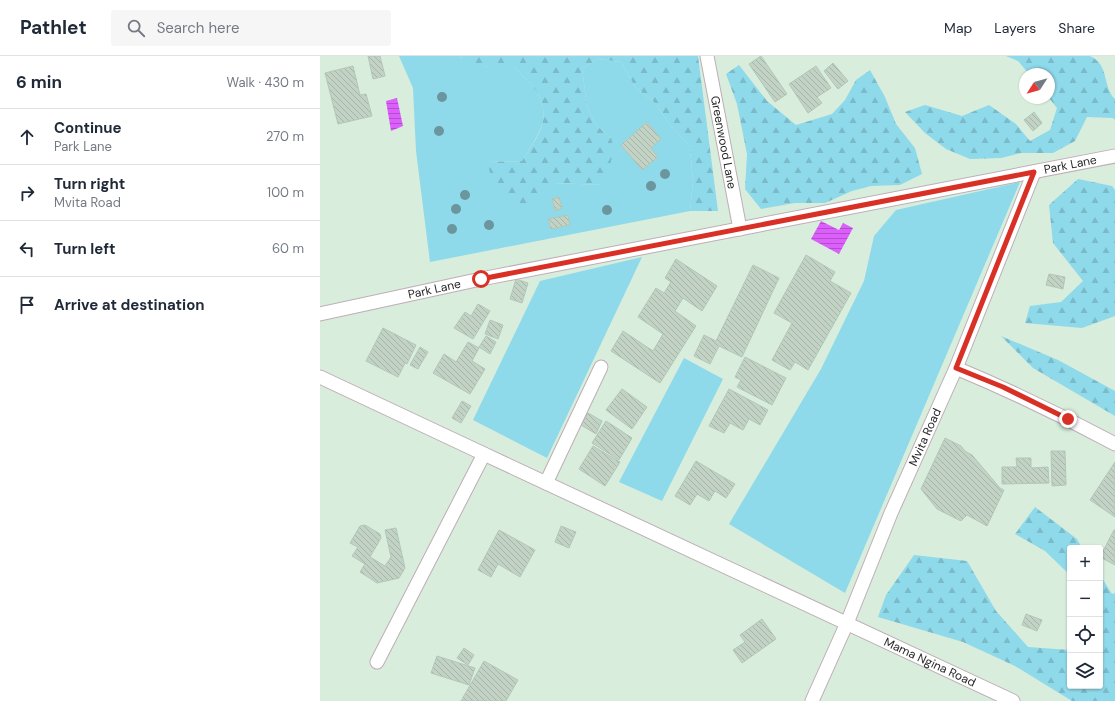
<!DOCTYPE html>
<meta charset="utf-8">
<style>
:root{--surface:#fff;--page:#f6f6f7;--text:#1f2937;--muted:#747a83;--line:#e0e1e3}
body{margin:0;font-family:"DM Sans",sans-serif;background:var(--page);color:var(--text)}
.controls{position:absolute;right:12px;bottom:12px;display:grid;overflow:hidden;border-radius:4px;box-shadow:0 1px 3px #0004}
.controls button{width:36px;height:36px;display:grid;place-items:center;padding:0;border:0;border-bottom:1px solid var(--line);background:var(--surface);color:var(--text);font:20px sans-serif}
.compass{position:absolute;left:699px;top:12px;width:36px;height:36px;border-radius:50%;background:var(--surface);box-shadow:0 1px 3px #0004;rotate:234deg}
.stop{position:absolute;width:12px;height:12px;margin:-9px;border:3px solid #d93025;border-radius:50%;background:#fff}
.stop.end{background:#d93025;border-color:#fff;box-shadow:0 1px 4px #0008}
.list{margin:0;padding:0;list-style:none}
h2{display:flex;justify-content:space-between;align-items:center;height:52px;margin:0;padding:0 16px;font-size:17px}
h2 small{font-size:13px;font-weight:400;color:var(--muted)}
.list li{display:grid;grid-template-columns:26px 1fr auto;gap:12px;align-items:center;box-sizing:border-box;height:56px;padding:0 16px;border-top:1px solid var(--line)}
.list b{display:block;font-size:15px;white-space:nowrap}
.list p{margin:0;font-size:13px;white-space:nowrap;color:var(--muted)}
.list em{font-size:13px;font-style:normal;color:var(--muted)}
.icon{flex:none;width:22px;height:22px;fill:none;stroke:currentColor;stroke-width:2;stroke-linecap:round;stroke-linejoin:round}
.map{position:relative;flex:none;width:795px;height:645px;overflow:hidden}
header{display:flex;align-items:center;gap:24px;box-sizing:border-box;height:56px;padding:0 20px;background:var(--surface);border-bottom:1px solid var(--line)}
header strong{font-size:19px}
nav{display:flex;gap:22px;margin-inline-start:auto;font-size:14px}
.search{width:280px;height:36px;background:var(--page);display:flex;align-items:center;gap:10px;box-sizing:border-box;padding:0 14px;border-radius:4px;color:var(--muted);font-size:15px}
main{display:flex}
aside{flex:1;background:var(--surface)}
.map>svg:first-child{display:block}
</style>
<header>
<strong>Pathlet</strong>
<div class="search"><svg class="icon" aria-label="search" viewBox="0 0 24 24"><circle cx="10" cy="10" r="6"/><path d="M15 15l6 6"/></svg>Search here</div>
<nav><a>Map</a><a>Layers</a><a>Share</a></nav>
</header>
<main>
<aside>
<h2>6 min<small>Walk · 430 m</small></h2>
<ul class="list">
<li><svg class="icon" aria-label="ahead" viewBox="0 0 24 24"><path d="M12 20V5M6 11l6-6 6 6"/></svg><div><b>Continue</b><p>Park Lane</p></div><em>270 m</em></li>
<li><svg class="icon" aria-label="right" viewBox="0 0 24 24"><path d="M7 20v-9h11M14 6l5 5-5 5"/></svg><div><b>Turn right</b><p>Mvita Road</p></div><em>100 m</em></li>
<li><svg class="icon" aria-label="left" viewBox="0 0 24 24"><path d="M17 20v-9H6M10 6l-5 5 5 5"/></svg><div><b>Turn left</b></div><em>60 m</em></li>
<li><svg class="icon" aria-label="arrive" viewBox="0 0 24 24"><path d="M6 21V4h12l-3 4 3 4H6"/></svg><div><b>Arrive at destination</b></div></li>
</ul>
</aside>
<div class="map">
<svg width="795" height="645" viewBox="0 0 795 645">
<defs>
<pattern id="forest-firs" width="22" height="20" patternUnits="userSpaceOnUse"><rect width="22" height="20" fill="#8ed9ea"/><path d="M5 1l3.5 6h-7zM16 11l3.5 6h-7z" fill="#7abac9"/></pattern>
<pattern id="water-rules" width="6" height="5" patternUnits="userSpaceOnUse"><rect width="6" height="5" fill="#dc5ffc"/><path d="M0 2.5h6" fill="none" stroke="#b24ecc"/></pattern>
<pattern id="building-back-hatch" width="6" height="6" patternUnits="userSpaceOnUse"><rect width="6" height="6" fill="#c2d2c4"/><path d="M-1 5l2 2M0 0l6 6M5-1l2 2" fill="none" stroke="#a7b4a8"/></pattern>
</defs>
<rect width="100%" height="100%" fill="#d8eddb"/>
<g fill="#8ed9ea">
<path d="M79,0h64l-4,3 30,8h25c17,17 35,32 28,58 -3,10 -15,27 -20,36l-34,1 64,21 53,2 6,-47 -15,-13 -9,-19 -5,-38 17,-9 22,3 14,25 19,15 18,25 18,20 3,35 -3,29 -260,51 -14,-111 -3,-63z"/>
<path d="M700,126l-175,411 -116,-69 92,-155 43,-88 10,-45 22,-26z"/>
<path d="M322,201l-95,201 -74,-38 67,-139z"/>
<path d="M364,302l39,21 -61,122 -43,-19z"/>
</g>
<g fill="url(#forest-firs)">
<path d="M143,0h235l20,155h-28l3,-29 -3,-35 -18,-20 -18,-25 -19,-15 -14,-25 -22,-3 -17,9 5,38 9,19 15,13 3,11 -9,36 -53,-2 -29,28 -30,-21 -5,-28 34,-1c5,-9 18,-26 20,-36 7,-26 -11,-41 -28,-58h-25l-31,-7z"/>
<path d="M686,0h84c20,9 12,31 25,43v21l-2,-2 -26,-1 -12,24 -22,12h-32l-20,5 -31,1 -24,-10 -21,-16 -20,-21 20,-7 37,11 27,-11 27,19 14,17 20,-11 7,-22 -8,-10v-24h-20l-11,-13z"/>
<path d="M419,9l28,36 29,24 36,-11 13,-14 11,-20 14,-10 15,27 11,27 19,24 7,26 -22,11 -29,1 -19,5 -27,12h-30l-34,6 -16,-20 2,-35 -10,-50 -11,-30z"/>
<path d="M758,123l34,7 3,4v126l-33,12 -57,-5 5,-17 31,-4 22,-21 -30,-38 -4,-38z"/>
<path d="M681,280l57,24 57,31v25l-82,-48z"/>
<path d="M715,451l42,32 5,9h-12v27l-25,-24 -30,-17z"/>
<path d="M594,499l53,6 29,50 32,36 42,3v36h30v-111l12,19 3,-1v108h-43l-57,-35 -52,-24 -85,-25 8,-22z"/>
</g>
<g fill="url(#water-rules)">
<path d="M77,42l6,28 -12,5 -5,-30z"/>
<path d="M501,165l18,9 4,-7 10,5 -14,26 -28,-15z"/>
</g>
<g fill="url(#building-back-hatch)" stroke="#b2c8b6">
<path d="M48,0h12l5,20 -12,3z"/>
<path d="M441,0l26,38 -12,8 -26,-38z"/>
<path d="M513,7l15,18 -10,8 -14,-18z"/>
<path d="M33,10l7,29 6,-1 6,22 -34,8 -13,-51z"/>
<path d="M496,10l15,22 -14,9 5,6 -14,10 -19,-29z"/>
<path d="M714,56l8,11 -9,8 -9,-11z"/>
<path d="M327,66l14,17 -10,9 7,9 -16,13 -21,-25z"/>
<path d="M239,141l3,11 -7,3 -3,-12z"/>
<path d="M248,159l2,10 -19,4 -3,-10z"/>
<path d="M486,199l29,17 -5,9 21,12 -43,77 -13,-8 -5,8 -18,-10 20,-37 -18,-10z"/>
<path d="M356,203l41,27 -15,25 -19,-13 -8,13 21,15 -36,57 -49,-32 12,-20 30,20 10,-17 -25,-17 18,-29 8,5 7,-11 -6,-4z"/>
<path d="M433,209l26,13 -37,79 -23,-11 -9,18 -16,-8 10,-21 12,6z"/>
<path d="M729,218l16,3 -2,12 -17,-4z"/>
<path d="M196,223l12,4 -6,20 -12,-4z"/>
<path d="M158,248l12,7 -17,28 -19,-11 11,-16 6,4z"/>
<path d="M170,264l13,5 -5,14 -13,-5z"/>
<path d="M63,272l33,17 -9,19 -2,-1 -7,14 -32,-16z"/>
<path d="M166,280l10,6 -6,12 -11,-7z"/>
<path d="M148,286l11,6 -7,13 13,8 -15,25 -37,-21 11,-19 12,8z"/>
<path d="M100,291l8,5 -10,17 -8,-4z"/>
<path d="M425,301l41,21 -14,27 -35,-18 4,-7 -6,-3z"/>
<path d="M302,333l25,18 -15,22 -26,-19z"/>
<path d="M409,333l39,21 -8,15 -11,-6 -6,11 -13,-7 -6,10 -15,-7z"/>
<path d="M142,345l9,5 -10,17 -9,-5z"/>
<path d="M268,357l14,8 -6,13 -15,-9z"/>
<path d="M286,365l26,17 -13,22 -27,-17z"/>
<path d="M625,382l16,8 4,5 7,4 28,33 4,2 -17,36 -20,-11 -6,6 -24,-12 -16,-20z"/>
<path d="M273,390l27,16 -15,24 -26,-17z"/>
<path d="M731,395h14l1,34 -14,1z"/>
<path d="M696,402h15v10l17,-1 1,16 -47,1v-17h15z"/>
<path d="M376,405l39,23 -9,14 -11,-7 -6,10 -12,-7 -7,11 -15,-9z"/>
<path d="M795,406v55l-25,-17z"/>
<path d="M45,469l15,9 1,4 -11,19 15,9 6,-9 -6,-27 11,-2 9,40 -6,10 -22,5 -17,-11 5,-8 -13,-8 6,-9 -8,-4 10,-17z"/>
<path d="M241,470l15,6 -7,16 -14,-6z"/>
<path d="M179,474l36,20 -15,27 -22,-13 -7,13 -13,-7z"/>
<path d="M794,474h1v35l-15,-8z"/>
<path d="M706,558l16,6 -5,11 -15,-6z"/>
<path d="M442,563l14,20 -34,24 -9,-13 12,-8 -5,-7z"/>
<path d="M144,592l10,7 -6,10 -11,-7z"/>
<path d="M117,600l38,12 -6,17 -38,-12z"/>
<path d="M164,605l34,19 -12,21h-45z"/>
</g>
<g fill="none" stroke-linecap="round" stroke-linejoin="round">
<defs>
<g id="minor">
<path id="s1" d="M387,0l33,173"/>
<path id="s2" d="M0,258l161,-35 634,-123"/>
<path d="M636,312c55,23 107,48 159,76"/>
<path d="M0,321l164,77 -107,208"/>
<path id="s3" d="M164,398l529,247"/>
<path d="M226,427l55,-116"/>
<path id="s4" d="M492,645l35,-78 44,-110 65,-145 78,-196"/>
</g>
</defs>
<use href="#minor" stroke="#bfadb8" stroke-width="15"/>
<use href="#minor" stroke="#fff" stroke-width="13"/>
</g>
<g fill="#6b969e">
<circle cx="122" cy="41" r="5"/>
<circle cx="119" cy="75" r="5"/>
<circle cx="345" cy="118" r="5"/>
<circle cx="331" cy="130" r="5"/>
<circle cx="145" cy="139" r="5"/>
<circle cx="136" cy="153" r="5"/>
<circle cx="287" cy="154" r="5"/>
<circle cx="169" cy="169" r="5"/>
<circle cx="132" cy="173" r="5"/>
</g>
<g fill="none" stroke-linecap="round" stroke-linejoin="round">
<path stroke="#d93025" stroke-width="5" d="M161,223l553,-107 -78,196 47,19 65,32"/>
</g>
<g text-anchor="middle" stroke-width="3" stroke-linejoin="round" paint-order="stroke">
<g font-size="12" fill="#292929" stroke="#fff">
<text dy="4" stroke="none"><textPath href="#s1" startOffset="88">Greenwood Lane</textPath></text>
<text dy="4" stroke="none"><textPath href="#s2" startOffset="765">Park Lane</textPath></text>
<text dy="4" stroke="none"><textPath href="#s2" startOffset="117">Park Lane</textPath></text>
<text dy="4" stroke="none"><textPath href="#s4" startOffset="287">Mvita Road</textPath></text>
<text dy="4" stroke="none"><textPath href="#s3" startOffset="492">Mama Ngina Road</textPath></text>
</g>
</g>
</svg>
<div class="controls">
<button>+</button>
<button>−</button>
<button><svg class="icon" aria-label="locate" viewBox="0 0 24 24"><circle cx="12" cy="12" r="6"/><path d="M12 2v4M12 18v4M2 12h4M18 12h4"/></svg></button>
<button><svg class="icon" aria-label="layers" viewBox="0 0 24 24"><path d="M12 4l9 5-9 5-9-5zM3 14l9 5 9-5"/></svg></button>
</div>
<svg class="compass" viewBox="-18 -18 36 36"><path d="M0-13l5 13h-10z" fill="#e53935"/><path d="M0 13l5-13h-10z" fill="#747a83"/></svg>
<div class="stop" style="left:161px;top:223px"></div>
<div class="stop end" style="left:748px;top:363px"></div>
</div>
</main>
